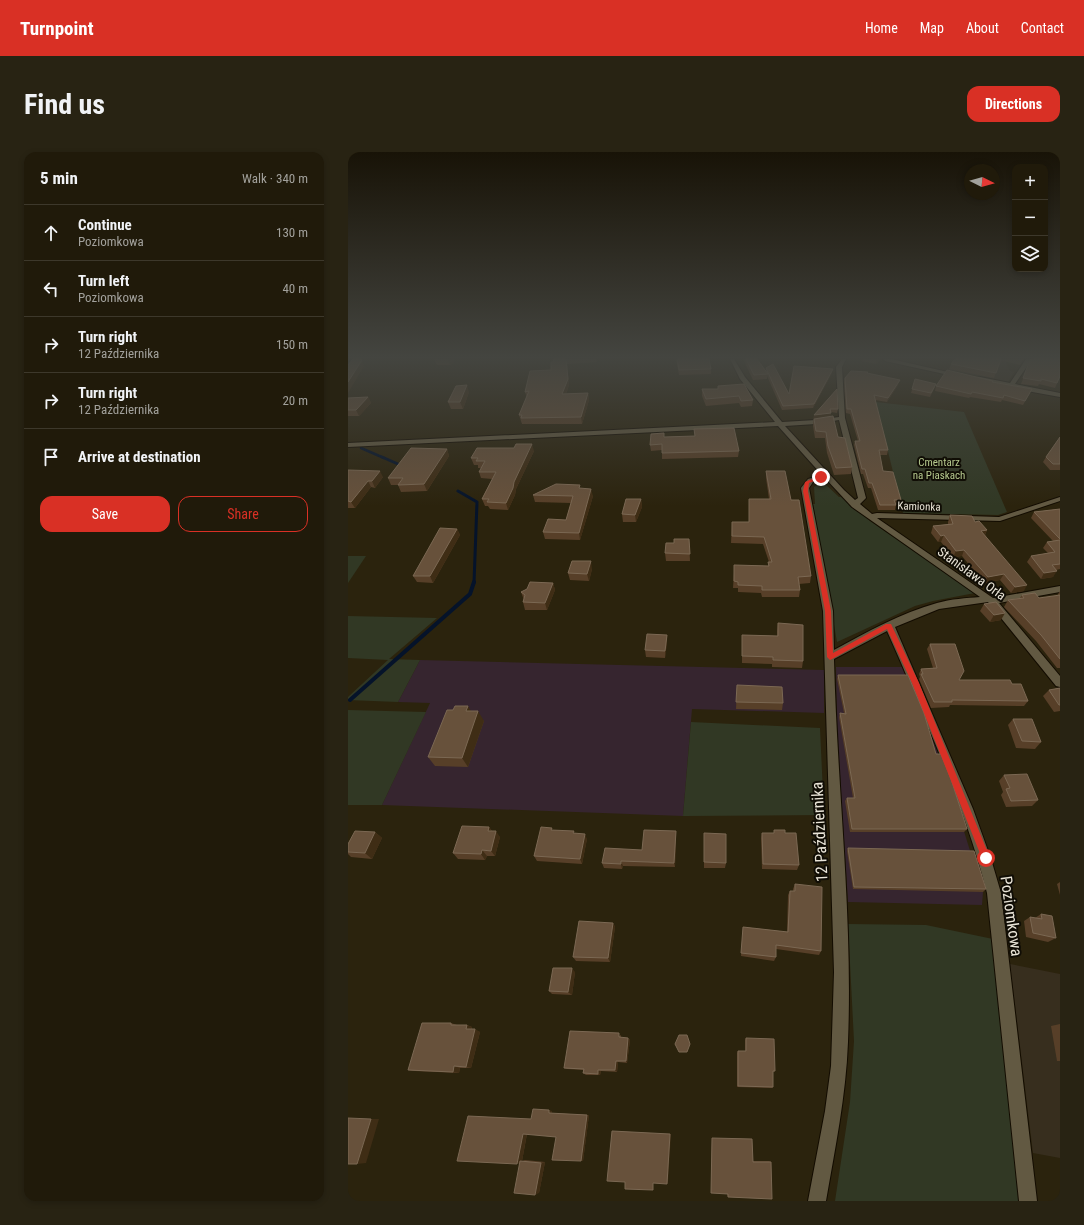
<!DOCTYPE html>
<meta charset="utf-8">
<style>
:root{--surface:#201a0a;--page:#282313;--text:#f1f3f6;--muted:#a2a19c;--line:#3d382b;--accent:#d93025}
body{margin:0;font-family:"Roboto Condensed",sans-serif;background:var(--page);color:var(--text)}
.controls{position:absolute;right:12px;top:12px;display:grid;overflow:hidden;border-radius:8px;box-shadow:0 2px 6px #0003}
.controls button{width:36px;height:36px;display:grid;place-items:center;padding:0;border:0;border-bottom:1px solid var(--line);background:var(--surface);color:var(--text);font:20px sans-serif}
.compass{position:absolute;left:616px;top:12px;width:36px;height:36px;border-radius:50%;background:var(--surface);box-shadow:0 2px 6px #0003;rotate:95deg}
.stop{position:absolute;width:12px;height:12px;margin:-9px;border:3px solid #d93025;border-radius:50%;background:#fff}
.stop.end{background:#d93025;border-color:#fff;box-shadow:0 1px 4px #0008}
.list{margin:0;padding:0;list-style:none}
h2{display:flex;justify-content:space-between;align-items:center;height:52px;margin:0;padding:0 16px;font-size:17px}
h2 small{font-size:13px;font-weight:400;color:var(--muted)}
.list li{display:grid;grid-template-columns:26px 1fr auto;gap:12px;align-items:center;box-sizing:border-box;height:56px;padding:0 16px;border-top:1px solid var(--line)}
.list b{display:block;font-size:15px;white-space:nowrap}
.list p{margin:0;font-size:13px;white-space:nowrap;color:var(--muted)}
.list em{font-size:13px;font-style:normal;color:var(--muted)}
.actions{display:flex;gap:8px;padding:12px 16px}
.actions a{flex:1;padding:9px 0;border:1px solid var(--accent);border-radius:12px;text-align:center;font-size:14px;color:var(--accent)}
.actions .main{background:var(--accent);color:#fff}
.icon{flex:none;width:22px;height:22px;fill:none;stroke:currentColor;stroke-width:2;stroke-linecap:round;stroke-linejoin:round}
.map{position:relative;flex:none;width:712px;height:1049px;overflow:hidden;border-radius:12px}
header{display:flex;align-items:center;gap:24px;box-sizing:border-box;height:56px;padding:0 20px;background:var(--accent);color:#fff}
header strong{font-size:19px}
nav{display:flex;gap:22px;margin-inline-start:auto;font-size:14px}
.intro{display:flex;align-items:center;justify-content:space-between;box-sizing:border-box;height:96px;padding:0 24px}
h1{margin:0;font-size:28px}
.button{padding:10px 18px;border-radius:12px;background:var(--accent);color:#fff;font-size:14px;font-weight:700}
main{display:flex;gap:24px;padding:0 24px}
aside{flex:1;background:var(--surface);border-radius:12px;box-shadow:0 2px 6px #0003}
.map>svg:first-child{display:block}
</style>
<header>
<strong>Turnpoint</strong>
<nav><a>Home</a><a>Map</a><a>About</a><a>Contact</a></nav>
</header>
<div class="intro"><h1>Find us</h1><a class="button">Directions</a></div>
<main>
<aside>
<h2>5 min<small>Walk · 340 m</small></h2>
<ul class="list">
<li><svg class="icon" aria-label="ahead" viewBox="0 0 24 24"><path d="M12 20V5M6 11l6-6 6 6"/></svg><div><b>Continue</b><p>Poziomkowa</p></div><em>130 m</em></li>
<li><svg class="icon" aria-label="left" viewBox="0 0 24 24"><path d="M17 20v-9H6M10 6l-5 5 5 5"/></svg><div><b>Turn left</b><p>Poziomkowa</p></div><em>40 m</em></li>
<li><svg class="icon" aria-label="right" viewBox="0 0 24 24"><path d="M7 20v-9h11M14 6l5 5-5 5"/></svg><div><b>Turn right</b><p>12 Października</p></div><em>150 m</em></li>
<li><svg class="icon" aria-label="right" viewBox="0 0 24 24"><path d="M7 20v-9h11M14 6l5 5-5 5"/></svg><div><b>Turn right</b><p>12 Października</p></div><em>20 m</em></li>
<li><svg class="icon" aria-label="arrive" viewBox="0 0 24 24"><path d="M6 21V4h12l-3 4 3 4H6"/></svg><div><b>Arrive at destination</b></div></li>
</ul>
<div class="actions"><a class="main">Save</a><a>Share</a></div>
</aside>
<div class="map">
<svg width="712" height="1049" viewBox="0 0 712 1049">
<rect width="100%" height="100%" fill="#2b230d"/>
<g fill="#372e1e">
<path d="M607,207h49l6,12 4,1 -6,10 -59,-12z"/>
<path d="M662,812l50,10v184l-27,-5z"/>
</g>
<g fill="#36252f">
<path d="M72,508l404,10v43l-132,-4 -9,107 -301,-11 48,-102 -32,-1z"/>
<path d="M488,515h71l34,91 42,134 -1,13 -134,-3 -11,-174z"/>
</g>
<g fill="#313824">
<path d="M528,250l88,10 43,100 -9,3 -95,-2z"/>
<path d="M471,332h6l14,13h2l29,24 105,72 -42,8 -18,5 -78,36 -24,-138h2l-1,-17z"/>
<path d="M0,404h18l-18,27z"/>
<path d="M0,464l89,2 -48,41 31,1 -22,42 -50,-2v-3l40,-37 -40,-2z"/>
<path d="M0,558l78,2 -44,93h-34z"/>
<path d="M343,570l129,6 4,87 -141,1z"/>
<path d="M500,772l78,1 67,14 39,262h-197l15,-99 4,-61z"/>
</g>
<g fill="none" stroke-linecap="round" stroke-linejoin="round">
<g stroke="#05132a" stroke-width="2.5">
<path d="M0,212l3,-5"/>
<path d="M13,296l23,10"/>
</g>
<g stroke="#05132a" stroke-width="3">
<path d="M34,305l16,7"/>
<path d="M110,339l19,11 -3,81"/>
</g>
<path stroke="#05132a" stroke-width="4" d="M2,548l120,-106 4,-12"/>
<defs>
<g id="minor">
<path d="M382,207h4l11,18 37,45 34,-2 23,-3 -3,-50 6,-8h4l-4,8 3,51 21,80 -6,6 12,10 5,-1 122,4 61,-20v4l-60,20 -123,-3 116,80 67,-12v6l-61,11 61,73v11l-4,-1 -68,-84 -49,7 -44,18 78,182 18,50 10,34 36,308h-18l-32,-308c-13,-52 -32,-101 -52,-150 -16,-37 -31,-75 -48,-112l-53,28c3,128 19,256 14,383 -2,54 -13,107 -22,159h-18l17,-90 6,-45 3,-94 -11,-361 -22,-123 7,-9 14,-4 -44,-49 -430,21v-4l427,-21 -35,-43zM491,268l19,78 -3,2 -11,-10 -59,-64 31,-2zM477,326l27,29 128,90c-14,1 -29,2 -43,6 -36,10 -70,29 -103,47l-1,-39 -24,-123 4,-6z"/>
<path d="M535,207h8l70,16 -3,2 -73,-16z"/>
<path d="M678,207h6l-17,25 45,9v4l-49,-9 -34,-9 3,-2 30,6z"/>
</g>
</defs>
<use href="#minor" stroke="#130c00" stroke-width="2"/>
<use href="#minor" fill="#625942" fill-rule="evenodd"/>
</g>
<g fill="#573f28">
<path d="M86,207h20l-1,4 -3,2h-13z"/>
<path d="M205,207h43l1,3 -30,2 2,21 -3,9 22,-1 1,7 -7,24h-60l-3,-9 8,-17 -2,-6 26,-22 3,-8z"/>
<path d="M328,207h33l2,10v5l-32,1z"/>
<path d="M395,207h14l9,12v-3l23,26 43,-21 -19,35 -31,2 -15,-34v3l-14,1z"/>
<path d="M515,207h17l-4,5 -14,-3z"/>
<path d="M611,207h65l-4,6 -20,-5 -6,18 -45,-9 2,-5z"/>
<path d="M680,213l32,11 -5,12 -16,-4 -1,2 -17,-2z"/>
<path d="M520,222l30,11 -11,17 -12,-2 13,50 -1,5h-7l3,16 18,29 -1,5h-4l-1,5h-17l-7,-22h-3l-5,-14h-2l-7,-29 1,-4h3l-8,-27 -4,-1 -2,-31 1,-4z"/>
<path d="M567,227l20,8 -5,10 -19,-4z"/>
<path d="M644,230l40,7 -9,16 -21,-5 -1,2 -31,-5 -1,1 -34,-7 1,-5z"/>
<path d="M370,234l35,14 -1,6 -11,1 -2,-4 -33,3 -4,-10v-7h16z"/>
<path d="M489,237l1,20 -1,4 -6,-1 -1,4 8,21 14,30 -1,7 -17,1 -7,-22 -2,-15h-10l-2,-12 1,-11z"/>
<path d="M121,240l-6,17h-12l-3,-7z"/>
<path d="M20,245l3,6 -12,13h-11v-18z"/>
<path d="M346,277l45,22 -1,6 -76,2v-9l-11,1 -1,-6 14,-8 31,-1z"/>
<path d="M712,285v33h-10l-7,-8 3,-5z"/>
<path d="M99,297l2,7 -22,35 -26,1 -3,-7h-7l-3,-7z"/>
<path d="M186,299l-18,38 -1,6 -7,15 -18,-1 -2,-3h-3l-3,-7 10,-20 -11,-1 -2,-6 2,-4h-3v-3h-4l-3,-7z"/>
<path d="M0,318l35,7 -8,11 -4,-1 -16,21h-7z"/>
<path d="M418,319l25,29 20,76 -1,7 -11,1 1,6 -1,7h-37l-1,-4 -23,-1v-4h-5l1,-16 34,-6 1,-4 -6,-18 -32,-1 1,-21h17v-23h20l-3,-21z"/>
<path d="M233,337l12,7 -13,44 -35,-1 -2,-7 23,-12 5,-17 -36,-1 -2,-7z"/>
<path d="M293,347l1,8 -6,15h-13l-1,-8z"/>
<path d="M712,357v60l-4,1 -3,7 -12,2 -14,-17 4,-6 17,-3 -5,-5 4,-6 6,-1 -22,-23 3,-6z"/>
<path d="M602,363l25,7 12,8 -2,5 39,56 -13,2 -11,-13 -16,3 -22,-27 -9,1 -12,-15h-3l-7,-9 2,-7 15,-2v-2z"/>
<path d="M109,377l3,6 -27,48 -16,-1 -4,-6z"/>
<path d="M341,387l1,22h-24l-1,-8 9,-10z"/>
<path d="M244,417l-3,12 -19,-1 -2,-7z"/>
<path d="M205,431l2,7 -8,20h-22l-2,-8 1,-2 -3,-8z"/>
<path d="M712,439v77h-3l-21,-27 -32,-34 4,-7 12,-2 2,-3 17,3 18,-2z"/>
<path d="M636,452l17,16 -11,2 -10,-11z"/>
<path d="M430,471l25,38 -1,7 -30,-1v-3l-30,-1v-28l35,1v-5z"/>
<path d="M319,483v7l-2,16 -19,-1 -1,-7z"/>
<path d="M582,492l29,36 53,4 16,17 -4,5 -74,-1 -1,2 -18,1 -12,-29 1,-2 -1,-3 2,-5 12,-1 -6,-19z"/>
<path d="M490,523l98,79 31,75 -3,3h-114l-5,-31 2,-3h6l-14,-81 1,-4h4l-7,-34z"/>
<path d="M389,533l46,18 -1,7 -46,-1z"/>
<path d="M712,536v23l-6,1 -11,-16 6,-6z"/>
<path d="M122,559l14,10 -16,46 -33,-1 -7,-9z"/>
<path d="M665,567l28,23 -6,7 -19,-1 -8,-23z"/>
<path d="M656,623l34,25 -6,6 -26,1 -5,-12 2,-3 -4,-11z"/>
<path d="M141,675l3,4 8,6 -5,19h-8l-2,4 -27,-1 -5,-6z"/>
<path d="M205,678l22,3 12,6 -5,25 -45,-3 -3,-5z"/>
<path d="M426,678l11,3 14,32 -2,5 -35,-1 -1,-31 1,-5h12z"/>
<path d="M328,679v5l-1,31 -52,-1 -1,3 -18,-1 -2,-5 40,-13z"/>
<path d="M27,680l7,6 -10,21 -21,-2 -3,-3v-10z"/>
<path d="M356,681l22,30 -1,5h-21z"/>
<path d="M500,696l138,41 -3,3 -130,-3 -6,-38z"/>
<path d="M712,730v13l-3,-11z"/>
<path d="M447,732l26,67 -2,4 -43,-6v8l-2,4 -33,-5 2,-29 44,5 1,-37 2,-4h3v-2z"/>
<path d="M693,762l15,24 -8,4 -22,-5 -2,-16 6,-4 5,1z"/>
<path d="M265,771l2,4 -5,35 -34,-1 -3,-4z"/>
<path d="M227,820l-3,23 -20,-1 -3,-3z"/>
<path d="M103,871l6,2h10l5,2v2l8,3 -9,36h-11l-1,5 -44,-2 -7,-1z"/>
<path d="M712,872v37h-3l-6,-35z"/>
<path d="M273,883v2l7,1 2,2 -3,23 -9,-1 -1,10 -16,-1 -1,4h-14l-3,-2v-3l-16,-1 -3,-1z"/>
<path d="M398,886l29,33 -2,1v15l-1,1 -35,-1v-34l1,-2h7v-11z"/>
<path d="M204,959v2l37,2 -6,46h-2l-25,-24 -29,-3 -5,27 3,-1 20,2 -6,31 -19,-29 -52,-48 63,3z"/>
<path d="M364,986l40,1 1,22h16l2,1 -43,35 -1,-3 -16,-2z"/>
</g>
<g fill="#3f2d15">
<path d="M100,207h6l-1,4 -3,2z"/>
<path d="M218,207l3,26 -5,15 -2,-6z"/>
<path d="M529,207h3l-4,5z"/>
<path d="M14,208l2,6 -16,27v-11z"/>
<path d="M485,217l-1,4 -19,35 1,-4z"/>
<path d="M552,228l-2,5 -11,17 1,-4z"/>
<path d="M119,233l2,7 -6,17 -3,-7z"/>
<path d="M240,241l1,7 -7,24 -1,-7z"/>
<path d="M20,245l3,6 -12,13 -3,-6z"/>
<path d="M483,261l-1,4 -16,2v-4z"/>
<path d="M184,292l2,7 -18,38 -1,6 -7,15 -2,-7 8,-21z"/>
<path d="M99,297l2,7 -22,35 -3,-7z"/>
<path d="M32,319l3,6 -8,11 -3,-7z"/>
<path d="M20,329l3,6 -16,21 -4,-6z"/>
<path d="M243,337l2,7 -13,44 -1,-7z"/>
<path d="M293,347l1,8 -6,15 -1,-7z"/>
<path d="M109,377l3,6 -27,48 -3,-7z"/>
<path d="M639,378l-3,7 -3,-6z"/>
<path d="M596,383l-3,7h-3l3,-6z"/>
<path d="M616,398l-2,6 -9,1 3,-6z"/>
<path d="M243,409l1,8 -3,12 -2,-7z"/>
<path d="M709,419l-4,6 -12,2 3,-6z"/>
<path d="M656,422l-4,6 -16,3 4,-6z"/>
<path d="M205,431l2,7 -8,20 -2,-7z"/>
<path d="M679,433l-3,6 -13,2 4,-6z"/>
<path d="M657,461l-4,7 -11,2 4,-7z"/>
<path d="M319,483v7l-2,16v-7z"/>
<path d="M120,554l6,10 -8,-5z"/>
<path d="M130,559l6,10 -16,46 -6,-9z"/>
<path d="M141,675l4,6 -5,-2z"/>
<path d="M148,679l4,6 -5,19 -4,-5z"/>
<path d="M328,679v5l-1,31 -1,-4z"/>
<path d="M27,680l7,6 -10,21 -7,-6z"/>
<path d="M237,682l2,5 -5,25 -2,-5z"/>
<path d="M134,698l5,6 -2,4 -4,-6z"/>
<path d="M273,709l2,5 -1,3 -1,-5z"/>
<path d="M265,771l2,4 -5,35 -2,-4z"/>
<path d="M224,816l3,4 -3,23 -4,-3z"/>
<path d="M119,873l5,2 -1,4 -5,-2z"/>
<path d="M127,877l5,3 -9,36 -5,-1z"/>
<path d="M280,886l2,2 -3,23 -1,-2z"/>
<path d="M268,909l2,1 -1,10 -2,-2z"/>
<path d="M106,914l6,2 -1,5 -6,-1z"/>
<path d="M250,918l3,1 -1,4 -2,-1z"/>
<path d="M201,958l3,1v3l-3,-1z"/>
<path d="M239,963h2l-6,46h-2z"/>
<path d="M23,967h8l-13,44 -9,1z"/>
<path d="M179,981l-5,28h-2l1,2 -4,1 6,-30z"/>
<path d="M322,982h1l-3,48 -1,2z"/>
<path d="M197,1010l-6,31 -4,2 6,-32z"/>
</g>
<g fill="#67513b" stroke="#7b6853">
<path d="M5,207h7l2,1 -14,22v-17z"/>
<path d="M205,207h13l2,20 -6,15 26,-1 -7,24 -60,1 1,-3h-3l10,-24 -4,1 5,-21 21,-1v-8h3z"/>
<path d="M329,207h32l2,10 -32,1z"/>
<path d="M398,207h11l11,15 -14,1z"/>
<path d="M607,207h46l-5,14 -45,-9z"/>
<path d="M684,207h28v17l-3,7 -16,-4v2l-18,-3 5,-13z"/>
<path d="M425,212l16,30 5,-28 39,3 -19,35 -31,2 -17,-38z"/>
<path d="M599,218l46,11 -1,1 40,7 -7,12 -21,-6 -1,3 -31,-6 -1,2 -35,-8z"/>
<path d="M503,219l17,1 -1,1 33,7 -12,18 -14,-3 14,55h-9l4,21 10,1 8,28h-7l2,5h-16l-8,-22h-3l-4,-14h-3l-7,-28h5l-9,-32h-4l-2,-31z"/>
<path d="M567,227l21,5 -5,9 -19,-4z"/>
<path d="M396,232l9,16 -12,1 -2,-5 -33,3 -4,-10h16v-3z"/>
<path d="M119,233l-7,17h-12l8,-16z"/>
<path d="M489,237l1,20h-8l1,4 -17,2z"/>
<path d="M20,245l-12,13h-8v-12z"/>
<path d="M485,264l5,21 7,1 7,29 -16,1 -8,-22 -2,-14 -10,-1 -2,-12z"/>
<path d="M386,276l5,23 -77,2v-9l-12,1 1,-11 13,-1v4l31,-1 -1,-7z"/>
<path d="M712,285v27h-7l-7,-7z"/>
<path d="M168,292h16l-18,38 -1,6 -7,15 -19,-1 2,-3h-7l14,-27h-17l6,-11h-9l2,-3h-7l6,-10h37z"/>
<path d="M63,296l36,1 -23,35 -26,1 5,-7h-15z"/>
<path d="M0,318l32,1 -8,10h-4l-17,21 -3,-1z"/>
<path d="M418,319h19l6,29h8l12,76 -13,1 2,13h-38v-4l-24,-1v-3l-4,-1v-16l35,1 -1,-4h4l-8,-25 -32,-1v-14h17v-23h22z"/>
<path d="M208,332l24,1 -1,3 12,1 -12,44 -36,-1 5,-13 18,1 7,-24 -40,-1z"/>
<path d="M278,347h15l-6,16 -13,-1z"/>
<path d="M712,357v30l-26,-27z"/>
<path d="M602,363l22,1 3,6 4,-1 8,9 -6,1 46,54 -12,2 -11,-13 -16,3 -24,-27 -8,1 -12,-16 -3,1 -8,-10 20,-2z"/>
<path d="M92,376l17,1 -27,47h-17z"/>
<path d="M326,387h15l1,15 -25,-1 1,-10h8z"/>
<path d="M712,388v24l-8,1 5,6 -13,2 -13,-17 24,-4 -8,-10z"/>
<path d="M224,409h19l-4,13 -19,-1z"/>
<path d="M182,430l23,1 -8,20 -22,-1 2,-7 -4,-3 6,-3z"/>
<path d="M687,441l4,5 21,-3v64l-19,-24 -33,-35 16,-2 -2,-3z"/>
<path d="M648,450l9,11 -11,2 -10,-11z"/>
<path d="M430,471l25,2v36l-30,-1v-3l-31,-1v-21l36,1z"/>
<path d="M299,482l20,1 -2,16 -20,-1z"/>
<path d="M582,492h25l9,27 -5,9h51l2,4h9l7,17 -76,-1v2h-18l-13,-28h2l-2,-5 16,-1z"/>
<path d="M490,523h70l16,38 12,41h5l10,25 16,50h-115l-5,-31h8l-15,-85 6,1z"/>
<path d="M389,533l45,2 1,16 -47,-1z"/>
<path d="M712,536v17h-1l-10,-15z"/>
<path d="M107,554h13l-2,5h12l-16,47 -34,-1 19,-47h6z"/>
<path d="M665,567h19l9,23 -19,-1z"/>
<path d="M679,622l11,26 -27,1 -5,-12 4,-1 -6,-13z"/>
<path d="M114,674l27,1 -1,4h8l-5,20 -9,-1 -1,4 -28,-1z"/>
<path d="M193,675l11,1 -1,2 23,1 -1,2 12,1 -5,25 -46,-3z"/>
<path d="M296,678l32,1 -2,32 -53,-2v3l-19,-1 3,-15 37,2z"/>
<path d="M426,678h11v3h11l3,32 -36,-1 -1,-31h12z"/>
<path d="M7,679l20,1 -10,21 -17,-1v-8z"/>
<path d="M356,681l22,1v29l-22,-1z"/>
<path d="M500,696l126,3 12,38 -132,-2z"/>
<path d="M447,732l27,3 -1,64 -45,-6v12l-35,-4 2,-26 45,5 2,-41h5z"/>
<path d="M693,762l11,2 4,22 -23,-5 -3,-16 12,2z"/>
<path d="M231,769l34,2 -5,35 -35,-1z"/>
<path d="M205,816h19l-4,24 -19,-1z"/>
<path d="M74,871h29v2h16l-1,4h9l-9,38 -12,-1 -1,6 -45,-2z"/>
<path d="M222,879l49,2v4l9,1 -2,23h-10l-1,9h-17v4l-15,-1 1,-4 -20,-1z"/>
<path d="M331,883h8l3,9 -3,8h-8l-4,-8z"/>
<path d="M398,886l28,1 1,32h-2v16l-35,-1v-35h8z"/>
<path d="M185,957l16,1v3l38,2 -6,46 -29,-1 4,-23 -33,-3 -6,30 -60,-3 11,-45 63,3z"/>
<path d="M0,966l23,1 -14,45h-9z"/>
<path d="M264,979l58,3 -3,50 -14,-1v7l-28,-1v-7l-18,-1z"/>
<path d="M364,986l40,1 1,23h18l1,37 -44,-2v-3l-17,-1z"/>
<path d="M172,1009l21,2 -6,32 -21,-2z"/>
</g>
<linearGradient id="sky" x2="0" y2="1"><stop stop-color="#181307"/><stop offset="0.58" stop-color="#444540"/><stop offset="1" stop-color="#444540" stop-opacity="0"/></linearGradient>
<rect width="712" height="354" fill="url(#sky)"/>
<path fill="#d93025" d="M473,323l2,3 -14,5 -1,8 23,120 2,42 53,-29h5l28,59 71,175 -1,3h-6l-71,-178 -25,-54 -55,30 -2,1 -3,-3 -2,-46 -22,-120 2,-9z"/>
<g text-anchor="middle" stroke-width="4" stroke-linejoin="round" paint-order="stroke">
<g font-size="11" fill="#b6c98e" stroke="#100d05">
<text x="591" y="314">Cmentarz<tspan x="591" dy="13">na Piaskach</tspan></text>
</g>
<g font-size="11" fill="#e9e4d7" stroke="#100d05">
<text transform="translate(571 354) rotate(2)" y="4">Kamionka</text>
</g>
<g font-size="13" fill="#e9e4d7" stroke="#100d05">
<text transform="translate(624 421) rotate(36)" y="5">Stanisława Orła</text>
</g>
<g font-size="16" fill="#e9e4d7" stroke="#100d05">
<text transform="translate(471 680) rotate(-93)" y="6">12 Października</text>
<text transform="translate(664 764) rotate(82)" y="6">Poziomkowa</text>
</g>
</g>
</svg>
<div class="controls">
<button>+</button>
<button>−</button>
<button><svg class="icon" aria-label="layers" viewBox="0 0 24 24"><path d="M12 4l9 5-9 5-9-5zM3 14l9 5 9-5"/></svg></button>
</div>
<svg class="compass" viewBox="-18 -18 36 36"><path d="M0-13l5 13h-10z" fill="#e53935"/><path d="M0 13l5-13h-10z" fill="#a2a19c"/></svg>
<div class="stop" style="left:638px;top:706px"></div>
<div class="stop end" style="left:473px;top:325px"></div>
</div>
</main>
